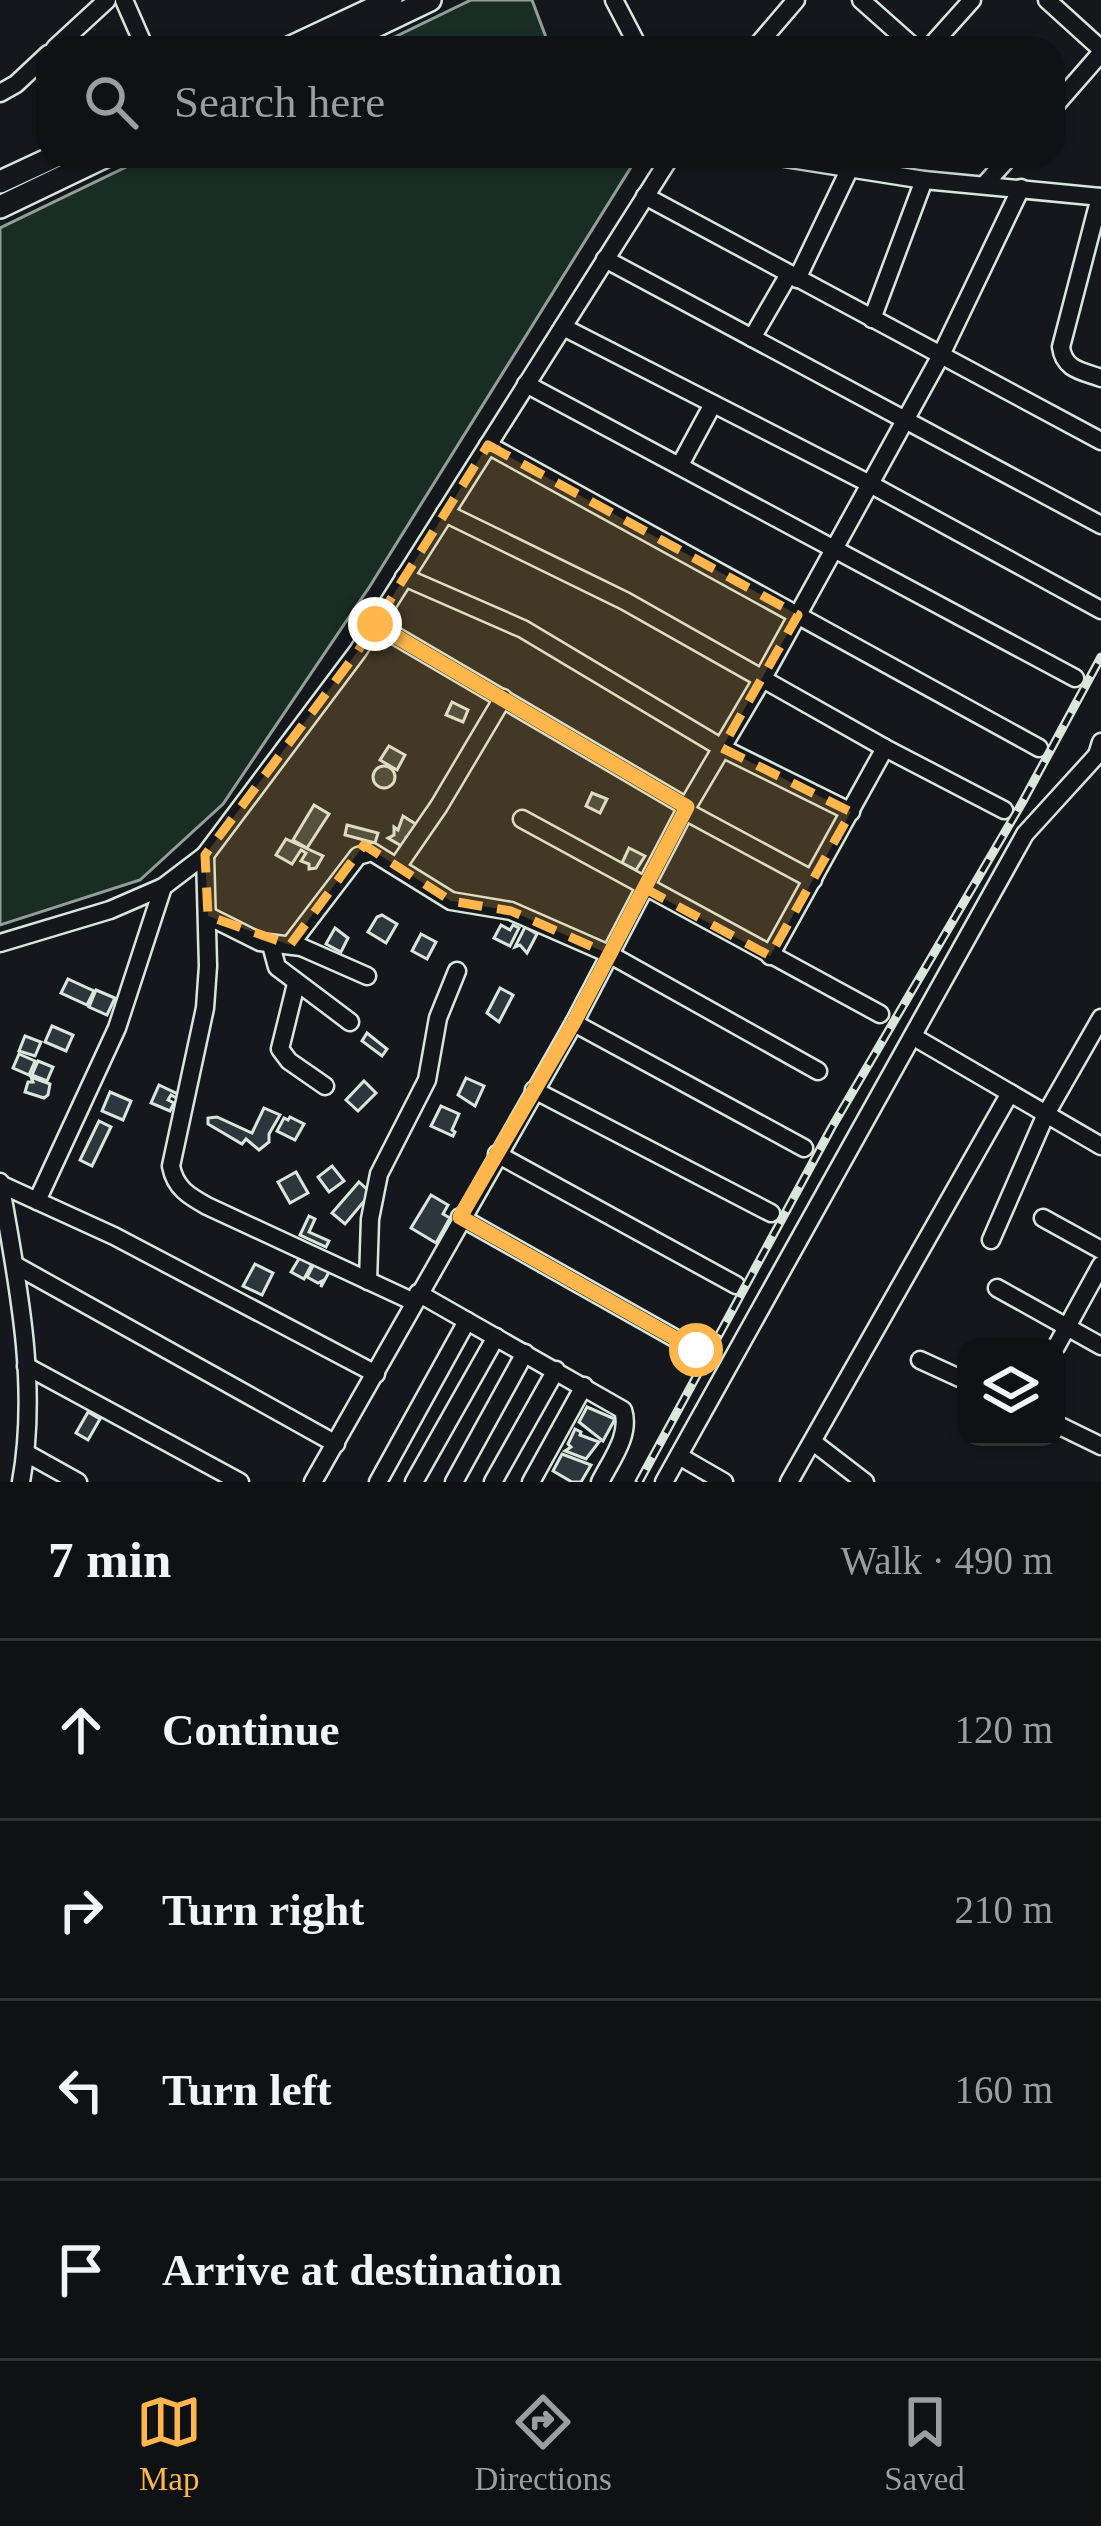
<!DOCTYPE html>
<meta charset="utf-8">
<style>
:root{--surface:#0f1215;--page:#1d2022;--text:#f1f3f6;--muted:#9b9ea0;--line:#2f3234;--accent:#ffb74d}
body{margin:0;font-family:Georgia,serif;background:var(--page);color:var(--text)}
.controls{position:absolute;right:36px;bottom:36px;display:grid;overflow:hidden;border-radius:24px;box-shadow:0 3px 9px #0004}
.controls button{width:108px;height:108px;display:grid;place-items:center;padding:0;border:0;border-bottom:3px solid var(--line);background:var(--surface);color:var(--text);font:60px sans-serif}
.stop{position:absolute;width:36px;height:36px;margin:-27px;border:9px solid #ffb74d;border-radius:50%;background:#fff}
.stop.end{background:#ffb74d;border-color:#fff;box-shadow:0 3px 12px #0008}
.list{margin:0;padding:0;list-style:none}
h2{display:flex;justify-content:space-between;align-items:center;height:156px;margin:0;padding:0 48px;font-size:51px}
h2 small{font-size:39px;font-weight:400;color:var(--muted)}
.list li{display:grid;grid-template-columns:78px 1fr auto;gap:36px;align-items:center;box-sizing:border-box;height:180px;padding:0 48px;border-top:3px solid var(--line)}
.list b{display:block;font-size:45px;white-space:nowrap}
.list em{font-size:39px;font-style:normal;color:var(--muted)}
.icon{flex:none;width:66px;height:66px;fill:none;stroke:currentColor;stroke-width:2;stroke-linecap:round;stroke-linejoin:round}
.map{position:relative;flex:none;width:1101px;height:1482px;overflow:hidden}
.search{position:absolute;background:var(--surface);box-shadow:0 3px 9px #0004;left:36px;right:36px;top:36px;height:132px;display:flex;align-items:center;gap:30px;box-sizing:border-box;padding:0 42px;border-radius:36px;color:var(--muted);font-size:45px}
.sheet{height:876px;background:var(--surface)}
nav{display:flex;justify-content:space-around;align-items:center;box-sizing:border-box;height:168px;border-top:3px solid var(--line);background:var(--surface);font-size:33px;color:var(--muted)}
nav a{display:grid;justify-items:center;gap:6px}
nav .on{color:var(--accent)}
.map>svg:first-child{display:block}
</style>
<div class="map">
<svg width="1101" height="1482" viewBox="0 0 1101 1482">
<rect width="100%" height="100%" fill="#14181c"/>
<g fill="#1a2d24" stroke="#939e99" stroke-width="3">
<path d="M471,0h61l18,48h-178z"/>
<path d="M149,156h489l-268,430 -147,218 -83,76 -140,45v-697z"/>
</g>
<g fill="#2c363c" stroke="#d8e6dc" stroke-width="3">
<path d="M452,702l16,8 -5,12 -17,-7z"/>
<path d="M389,746l16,9 -8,15 -17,-10z"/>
<circle cx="384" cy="777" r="11"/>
<path d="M592,793l15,6 -7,14 -14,-7z"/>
<path d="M314,805l15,9 -22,34 -14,-8z"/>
<path d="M403,816l19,12 -11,13 -5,-3 -1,10 -17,-10 6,-3v-8l4,3z"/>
<path d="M347,825l31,8 -3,10 -30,-8z"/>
<path d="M286,839l37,17 -7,12 -7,1v-5l-8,-3 5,-8 -5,-3 -9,14 -16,-9z"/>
<path d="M629,848l16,8 -9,14 -14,-7z"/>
<path d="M382,915l15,9 -11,19 -18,-11 9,-15z"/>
<path d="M501,925l9,5 3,-5 6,3 -9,18 -16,-8z"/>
<path d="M525,927l12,7 -10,19 -7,-8 -5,2z"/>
<path d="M335,928l13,10 -7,14 -15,-8z"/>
<path d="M421,934l15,8 -9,17 -15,-8z"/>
<path d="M68,979l26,12 -7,14 -26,-12z"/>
<path d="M500,988l13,7 -14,27 -12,-9z"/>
<path d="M96,990l19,8 -8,17 -18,-8z"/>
<path d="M52,1026l21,9 -7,16 -21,-9z"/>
<path d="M367,1033l20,16 -5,7 -20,-15z"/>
<path d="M25,1036l16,6 -6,14 -16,-5z"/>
<path d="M19,1054l16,7 -6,14 -16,-7z"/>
<path d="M38,1061l15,6 -6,14 -15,-6z"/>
<path d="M31,1077l19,7 -2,11 -4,3 -19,-6 3,-10h5z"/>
<path d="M466,1078l18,8 -9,20 -17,-11z"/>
<path d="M364,1081l12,12 -18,18 -12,-11z"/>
<path d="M159,1085l23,11 -2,4 -9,-5 -3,5 6,3 -4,8 -19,-8z"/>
<path d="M110,1092l21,9 -8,19 -21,-9z"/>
<path d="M441,1106l18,8 -7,16 3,2 -2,4 -22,-10z"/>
<path d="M264,1108l16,7 -11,19v8l-10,8 -13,-11 -4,5 -34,-20v-6l9,-1 35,16z"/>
<path d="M290,1117l14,7 -9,16 -18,-9 7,-13 4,2z"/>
<path d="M99,1121l12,6 -19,39 -12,-6z"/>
<path d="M332,1166l12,15 -15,11 -11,-15z"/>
<path d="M296,1172l12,21 -18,10 -12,-21z"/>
<path d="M359,1182l12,11 -26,31 -13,-11z"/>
<path d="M431,1195l17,10 -5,9 7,4 -14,25 -25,-15z"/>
<path d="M309,1216l6,3 -6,13 20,9 -3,6 -26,-12z"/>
<path d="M300,1257l12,7 -8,15 -13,-7z"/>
<path d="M255,1264l18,9 -11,22 -19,-9z"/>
<path d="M314,1264l15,8 -8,15 1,-6 -4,2 -11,-6z"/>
<path d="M587,1407l28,12 -12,22 -24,-19z"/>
<path d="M88,1412l12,7 -12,21 -12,-7z"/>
<path d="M575,1429l6,3 -1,3 19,7 -13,17 -21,-8 6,-4 -3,-3z"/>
<path d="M562,1454l29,11 -10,17h-9l-19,-11z"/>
</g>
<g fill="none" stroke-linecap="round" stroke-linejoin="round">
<defs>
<g id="minor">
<path d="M124,0l21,48"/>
<path d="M614,0l25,48"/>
<path d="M861,0l54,48"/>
<path d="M1047,0l54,49"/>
<path d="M55,48l52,-48"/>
<path d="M755,48l41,-48"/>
<path d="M929,48l43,-48"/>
<path d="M0,93l16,-9 32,-30"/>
<path d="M1053,108l48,-55"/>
<path d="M772,156l152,24 177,17"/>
<path d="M986,183l24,-27"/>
<path d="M645,196l456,245"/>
<path d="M1100,197l-39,150c3,23 21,24 40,31"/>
<path d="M605,259l496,266"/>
<path d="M797,279l53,-111"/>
<path d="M872,319l52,-139"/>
<path d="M563,327l307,157 231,126"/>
<path d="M752,338l37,-64"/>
<path d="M526,384l549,294"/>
<path d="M488,445l551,303"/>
<path d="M680,465l33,-61"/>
<path d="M445,513l180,88 260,147 119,62"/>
<path d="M404,577l119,52 199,119 129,64"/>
<path d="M375,624l312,183"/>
<path d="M685,811l128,69"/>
<path d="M522,819l358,195"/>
<path d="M205,855l3,111 -3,42 -34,158c4,22 18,30 36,40l207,96"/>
<path d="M397,867l42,-61 64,-108"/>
<path d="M208,916l52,26 41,5 66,29"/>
<path d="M0,943l110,-33 53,-23 42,-32 153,-204 313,-495"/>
<path d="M271,945l6,22 73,55"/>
<path d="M290,945l68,-89 14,-4 79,49 60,10 98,43 209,117"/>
<path d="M770,956l115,-208"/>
<path d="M296,984l-16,65 9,12 36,25"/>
<path d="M574,1023l230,125"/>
<path d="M914,1037l187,109"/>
<path d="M534,1090l237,123"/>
<path d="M497,1154l239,131"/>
<path d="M0,1182c17,98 39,201 21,300"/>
<path d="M0,1184l114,52 262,138"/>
<path d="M37,1201l80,-173 46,-141"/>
<path d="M460,1217l236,133"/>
<path d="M1043,1218l58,32"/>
<path d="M991,1240l55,-126 55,-96"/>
<path d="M15,1265l321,179"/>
<path d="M368,1281l2,-62 9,-45 48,-94 11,-62 19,-47"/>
<path d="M997,1288l104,58"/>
<path d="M418,1293l205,117c8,25 -12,50 -23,72"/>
<path d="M1056,1347l45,-82"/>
<path d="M920,1360l46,21"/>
<path d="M26,1366l214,116"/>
<path d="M1056,1424l45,22"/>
<path d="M813,1442l52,40"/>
<path d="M26,1453l52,29"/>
<path d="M679,1456l45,26"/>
<path d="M313,1482l261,-459 113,-216 76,-129 177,-321 81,-169"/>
<path d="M378,1482l89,-161"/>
<path d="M414,1482l82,-145"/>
<path d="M454,1482l71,-129"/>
<path d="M493,1482l63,-112"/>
<path d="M531,1482l53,-96"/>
<path d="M664,1482l361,-648 72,-79 4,-13"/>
<path d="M789,1482l221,-389"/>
</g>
<g id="major">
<path d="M289,48l102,-48"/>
<path d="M330,48l100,-48"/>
<path d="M0,182l56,-26"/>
<path d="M0,207l106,-51"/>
</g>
</defs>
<use href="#minor" stroke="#d8e6dc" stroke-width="21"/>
<use href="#major" stroke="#d8e6dc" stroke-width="26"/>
<use href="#minor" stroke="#14181c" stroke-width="16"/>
<use href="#major" stroke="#14181c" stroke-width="21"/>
<defs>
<path id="rail" d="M639,1482l193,-355 190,-324 79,-146"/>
</defs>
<use href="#rail" stroke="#d8e6dc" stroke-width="9"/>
<use href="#rail" stroke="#14181c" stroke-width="4.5" stroke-dasharray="14" stroke-linecap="butt"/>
</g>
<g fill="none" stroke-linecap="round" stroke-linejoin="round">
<path stroke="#ffb74d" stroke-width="15" d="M375,624l312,183 -113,215 -114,195 236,133"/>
</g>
<path fill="#ffb74d" fill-opacity="0.2" stroke="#ffb74d" stroke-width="9" stroke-dasharray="24 15" stroke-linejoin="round" d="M488,445l310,170 -76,133 129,64 -81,144 -126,-68 -35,66 -98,-43 -60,-10 -87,-56 -74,100 -82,-29 -3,-61 153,-204z"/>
</svg>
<div class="controls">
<button><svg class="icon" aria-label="layers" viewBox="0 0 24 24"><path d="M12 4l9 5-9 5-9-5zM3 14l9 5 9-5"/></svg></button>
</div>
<div class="stop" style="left:696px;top:1350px"></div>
<div class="stop end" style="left:375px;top:624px"></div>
<div class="search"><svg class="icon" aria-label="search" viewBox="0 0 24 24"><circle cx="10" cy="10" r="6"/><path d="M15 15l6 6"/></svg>Search here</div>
</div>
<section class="sheet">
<h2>7 min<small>Walk · 490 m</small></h2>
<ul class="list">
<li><svg class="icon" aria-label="ahead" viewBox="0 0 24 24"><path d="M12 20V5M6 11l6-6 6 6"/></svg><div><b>Continue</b></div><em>120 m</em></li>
<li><svg class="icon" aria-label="right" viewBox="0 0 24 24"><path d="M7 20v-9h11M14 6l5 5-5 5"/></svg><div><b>Turn right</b></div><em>210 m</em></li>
<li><svg class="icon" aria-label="left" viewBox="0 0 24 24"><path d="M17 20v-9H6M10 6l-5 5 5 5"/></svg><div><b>Turn left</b></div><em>160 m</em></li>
<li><svg class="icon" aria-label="arrive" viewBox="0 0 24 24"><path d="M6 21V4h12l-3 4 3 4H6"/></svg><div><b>Arrive at destination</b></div></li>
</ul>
</section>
<nav>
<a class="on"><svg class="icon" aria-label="map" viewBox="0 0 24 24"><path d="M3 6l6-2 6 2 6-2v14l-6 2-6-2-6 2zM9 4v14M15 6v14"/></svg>Map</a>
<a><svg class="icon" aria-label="directions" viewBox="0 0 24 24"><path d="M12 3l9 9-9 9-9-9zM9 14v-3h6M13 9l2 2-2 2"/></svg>Directions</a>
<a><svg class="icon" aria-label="saved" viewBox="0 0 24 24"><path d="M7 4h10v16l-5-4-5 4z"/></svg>Saved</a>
</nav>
